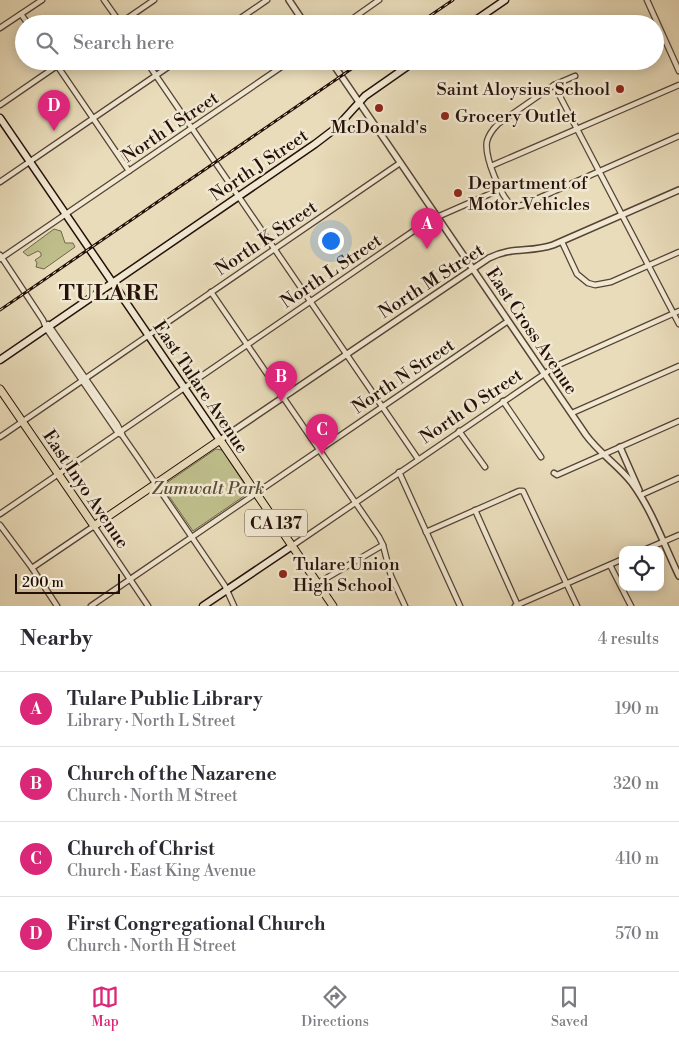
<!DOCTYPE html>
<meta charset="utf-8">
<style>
:root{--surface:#fff;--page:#f7f7f7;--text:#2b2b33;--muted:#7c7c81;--line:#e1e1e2;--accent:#db2777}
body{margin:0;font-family:"Libre Bodoni",serif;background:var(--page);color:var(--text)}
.controls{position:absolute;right:15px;bottom:15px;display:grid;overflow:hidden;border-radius:10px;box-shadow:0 2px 12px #0003}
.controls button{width:45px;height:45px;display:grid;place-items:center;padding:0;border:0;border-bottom:1px solid var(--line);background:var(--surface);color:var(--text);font:25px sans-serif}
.scale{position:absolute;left:15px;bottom:12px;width:105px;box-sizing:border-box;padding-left:5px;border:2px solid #241009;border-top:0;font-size:14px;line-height:18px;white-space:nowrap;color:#241009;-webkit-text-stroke:4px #f1e8d2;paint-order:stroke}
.you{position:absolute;left:330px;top:240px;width:18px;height:18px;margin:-12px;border:4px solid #fff;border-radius:50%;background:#1a73e8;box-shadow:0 0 0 8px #1a73e833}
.badge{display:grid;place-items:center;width:32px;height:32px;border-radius:50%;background:var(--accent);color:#fff;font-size:16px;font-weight:700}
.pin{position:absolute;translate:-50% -41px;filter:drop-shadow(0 1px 2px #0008)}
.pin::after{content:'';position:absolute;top:26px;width:18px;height:15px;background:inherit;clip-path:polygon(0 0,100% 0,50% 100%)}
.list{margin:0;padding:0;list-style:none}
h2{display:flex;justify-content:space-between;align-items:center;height:65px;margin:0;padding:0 20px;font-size:21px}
h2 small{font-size:16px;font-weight:400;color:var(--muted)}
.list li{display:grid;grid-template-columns:32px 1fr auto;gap:15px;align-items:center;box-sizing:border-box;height:75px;padding:0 20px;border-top:1px solid var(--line)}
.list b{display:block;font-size:19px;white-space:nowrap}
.list p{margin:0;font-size:16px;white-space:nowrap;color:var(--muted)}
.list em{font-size:16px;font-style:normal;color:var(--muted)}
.icon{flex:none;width:28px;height:28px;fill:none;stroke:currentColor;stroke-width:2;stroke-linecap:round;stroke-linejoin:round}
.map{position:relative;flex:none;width:679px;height:606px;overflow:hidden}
.search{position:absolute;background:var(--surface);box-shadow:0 2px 12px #0003;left:15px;right:15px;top:15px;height:55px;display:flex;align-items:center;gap:12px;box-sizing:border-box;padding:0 18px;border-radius:28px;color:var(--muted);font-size:19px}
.sheet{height:365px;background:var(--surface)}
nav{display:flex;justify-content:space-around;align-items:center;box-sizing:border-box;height:70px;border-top:1px solid var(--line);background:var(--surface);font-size:14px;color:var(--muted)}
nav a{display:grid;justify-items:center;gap:2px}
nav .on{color:var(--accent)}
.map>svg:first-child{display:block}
</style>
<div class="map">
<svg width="679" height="606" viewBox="0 0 679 606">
<rect width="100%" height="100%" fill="#e9dcba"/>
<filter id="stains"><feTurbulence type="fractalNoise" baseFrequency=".004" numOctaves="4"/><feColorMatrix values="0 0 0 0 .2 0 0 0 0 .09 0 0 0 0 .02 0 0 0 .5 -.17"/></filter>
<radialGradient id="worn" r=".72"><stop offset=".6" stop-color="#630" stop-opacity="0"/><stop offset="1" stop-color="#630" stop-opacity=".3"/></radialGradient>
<g fill="#bebe8b" stroke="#71674a">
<path d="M54,229l7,2 4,12h8l2,4 -31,22 -8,-2 1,-4 -2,-3 6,-4v-3l-3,-2 -10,5 -5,-4z"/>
<path d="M216,449l6,1 28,42 -57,39 -31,-45z"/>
</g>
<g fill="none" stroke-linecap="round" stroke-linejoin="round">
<defs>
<g id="minor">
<path d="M104,0l17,24"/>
<path d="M647,0l32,71"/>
<path d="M21,14l7,10"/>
<path d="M119,24l35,-24"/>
<path d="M232,24l35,-24"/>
<path d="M345,24l34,-24"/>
<path d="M0,28l42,-28"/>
<path d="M54,61l75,110"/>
<path d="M146,61l272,398"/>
<path d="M575,76l-21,9 -56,39c-5,5 -9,10 -11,17 -3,15 14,58 27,66l9,-2 156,-69"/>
<path d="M554,85l125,239"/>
<path d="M0,105l64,-44"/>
<path d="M491,166l188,-81"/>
<path d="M0,182l177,-121"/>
<path d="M562,242l15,32 11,9 7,2 16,-3 68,-30"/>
<path d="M0,255l43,65 3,8 68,99 4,6 4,2 16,23 87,128 9,20"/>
<path d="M0,259l290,-198"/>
<path d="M211,292l168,245 4,8 8,31 14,30"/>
<path d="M48,324l69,100 5,10"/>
<path d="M503,401l38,56"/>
<path d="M572,413l107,-47"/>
<path d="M459,431l26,36"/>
<path d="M0,437l400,-274"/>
<path d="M399,472l61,134"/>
<path d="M554,473l3,2 122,-54"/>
<path d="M641,495l38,-17"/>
<path d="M475,510l43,96"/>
<path d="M0,514l428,-293 73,-32"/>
<path d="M0,525l32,43 25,38"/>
<path d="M426,532l93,-41h4l54,115"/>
<path d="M292,546l264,-180 123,-55"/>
<path d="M644,550l35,-15"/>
<path d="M610,565l21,41"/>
<path d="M32,568l62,-42 54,80"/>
<path d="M318,583l65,-38"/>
<path d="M91,606l417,-285"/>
<path d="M515,606l108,-47"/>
</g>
<g id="tertiary">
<path d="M289,0l16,24"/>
<path d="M331,61l255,374c13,18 32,30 46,48 20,27 32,62 47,93"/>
<path d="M220,440l269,-182c24,-12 41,-5 64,-13l126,-55"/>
<path d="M620,447l19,43"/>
</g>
<g id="secondary">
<path d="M470,24l35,-24"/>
<path d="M0,118l220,322"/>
<path d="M0,360l315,-216 21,-16 29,-32 50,-35"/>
<path d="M203,606l89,-60"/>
</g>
<path id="primary" d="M0,389l94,137 126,-86 113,166"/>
</defs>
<use href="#minor" stroke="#554335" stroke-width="7"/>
<use href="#tertiary" stroke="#554335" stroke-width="8"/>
<use href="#secondary" stroke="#241009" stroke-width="9"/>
<use href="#primary" stroke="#241009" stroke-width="9"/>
<use href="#minor" stroke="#f1e8d2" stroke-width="4.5"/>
<use href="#tertiary" stroke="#f1e8d2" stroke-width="5"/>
<use href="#secondary" stroke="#f1e8d2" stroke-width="6"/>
<use href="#primary" stroke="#e9dcba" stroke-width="7"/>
<defs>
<g id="rail">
<path d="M418,24l35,-24"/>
<path d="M0,310l363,-249"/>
</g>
</defs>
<use href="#rail" stroke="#241009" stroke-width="3"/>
<use href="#rail" stroke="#f1e8d2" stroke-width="1" stroke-dasharray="4" stroke-linecap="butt"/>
</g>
<g fill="#8f2418" stroke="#f1e8d2" stroke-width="2">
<circle cx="620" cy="89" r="5"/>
<circle cx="379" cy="108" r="5"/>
<circle cx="445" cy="116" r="5"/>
<circle cx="458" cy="193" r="5"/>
<circle cx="283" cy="574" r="5"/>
</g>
<g text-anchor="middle" stroke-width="5" stroke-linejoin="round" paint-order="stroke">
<rect fill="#f1e8d2" stroke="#625145" stroke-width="1" x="245" y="509.5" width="62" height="27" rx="4"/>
<g font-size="16" font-weight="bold" fill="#241009">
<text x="276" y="529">CA 137</text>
</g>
<g font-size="18" fill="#241009" stroke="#f1e8d2" text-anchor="start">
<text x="610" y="95" text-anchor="end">Saint Aloysius School</text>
<text x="455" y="122">Grocery Outlet</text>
<text x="379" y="133" text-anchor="middle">McDonald's</text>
<text x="468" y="189">Department of<tspan x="468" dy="21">Motor Vehicles</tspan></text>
<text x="293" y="570">Tulare Union<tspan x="293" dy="21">High School</tspan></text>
</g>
<g font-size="18" fill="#241009" stroke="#f1e8d2">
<text transform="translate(170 127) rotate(-34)" y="6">North I Street</text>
<text transform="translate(259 165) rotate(-34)" y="6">North J Street</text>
<text transform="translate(266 238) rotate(-34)" y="6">North K Street</text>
<text transform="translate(331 271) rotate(-34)" y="6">North L Street</text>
<text transform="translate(431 281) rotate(-33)" y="6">North M Street</text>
<text transform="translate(532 331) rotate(56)" y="6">East Cross Avenue</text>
<text transform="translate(403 376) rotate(-34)" y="6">North N Street</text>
<text transform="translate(201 387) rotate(56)" y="6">East Tulare Avenue</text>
<text transform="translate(471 406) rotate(-34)" y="6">North O Street</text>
<text transform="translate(86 489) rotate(56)" y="6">East Inyo Avenue</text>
</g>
<g font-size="18" font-style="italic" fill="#5a4d36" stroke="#f1e8d2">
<text x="208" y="494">Zumwalt Park</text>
</g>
<g font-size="22" font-weight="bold" letter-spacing="1" fill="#241009" stroke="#f1e8d2">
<text x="109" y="300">TULARE</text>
</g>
</g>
<rect width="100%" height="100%" filter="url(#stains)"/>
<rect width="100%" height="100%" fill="url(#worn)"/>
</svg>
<div class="controls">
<button><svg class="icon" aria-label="locate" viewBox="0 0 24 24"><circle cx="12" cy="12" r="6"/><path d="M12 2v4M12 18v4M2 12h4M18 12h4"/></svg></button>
</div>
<div class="scale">200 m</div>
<div class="you"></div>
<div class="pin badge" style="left:427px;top:249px">A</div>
<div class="pin badge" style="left:281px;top:402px">B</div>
<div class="pin badge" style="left:322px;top:455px">C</div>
<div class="pin badge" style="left:54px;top:131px">D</div>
<div class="search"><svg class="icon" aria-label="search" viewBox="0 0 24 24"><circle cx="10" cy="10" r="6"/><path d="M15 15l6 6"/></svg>Search here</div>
</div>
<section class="sheet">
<h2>Nearby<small>4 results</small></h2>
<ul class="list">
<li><span class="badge">A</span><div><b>Tulare Public Library</b><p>Library · North L Street</p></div><em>190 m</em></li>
<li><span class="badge">B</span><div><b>Church of the Nazarene</b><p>Church · North M Street</p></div><em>320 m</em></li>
<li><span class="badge">C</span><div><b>Church of Christ</b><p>Church · East King Avenue</p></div><em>410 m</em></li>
<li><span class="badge">D</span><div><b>First Congregational Church</b><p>Church · North H Street</p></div><em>570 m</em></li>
</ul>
</section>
<nav>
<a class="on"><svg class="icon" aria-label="map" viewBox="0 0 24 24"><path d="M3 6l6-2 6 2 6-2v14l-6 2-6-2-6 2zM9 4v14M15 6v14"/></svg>Map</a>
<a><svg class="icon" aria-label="directions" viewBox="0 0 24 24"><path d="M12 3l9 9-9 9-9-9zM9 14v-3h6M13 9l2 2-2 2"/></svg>Directions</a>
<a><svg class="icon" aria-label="saved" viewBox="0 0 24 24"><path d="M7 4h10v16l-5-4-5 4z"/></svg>Saved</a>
</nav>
